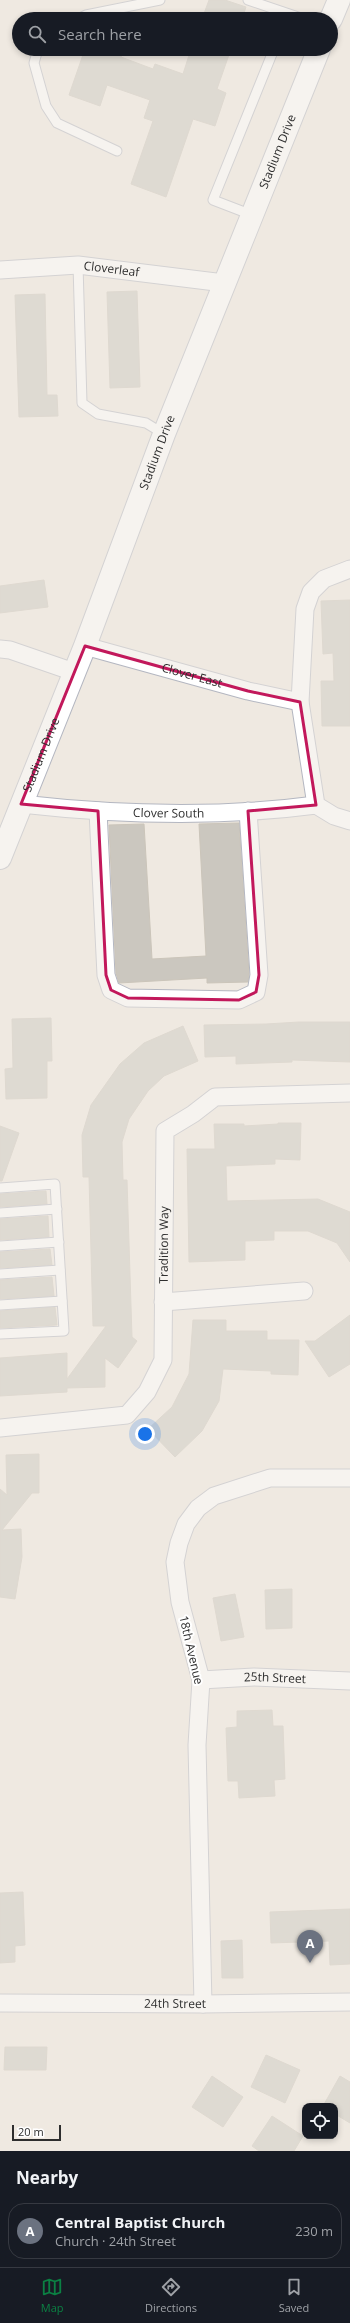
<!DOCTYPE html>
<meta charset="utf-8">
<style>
:root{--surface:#171b24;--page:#20242c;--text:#f1f3f6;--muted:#9ea1a6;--line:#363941;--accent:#0b8043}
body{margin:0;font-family:"Open Sans",sans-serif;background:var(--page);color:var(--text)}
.controls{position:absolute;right:12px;bottom:12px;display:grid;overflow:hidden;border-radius:8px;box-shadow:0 2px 6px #0003}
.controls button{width:36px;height:36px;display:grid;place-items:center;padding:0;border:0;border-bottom:1px solid var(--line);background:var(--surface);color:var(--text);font:20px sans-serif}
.scale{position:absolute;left:12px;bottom:10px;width:49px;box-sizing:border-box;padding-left:4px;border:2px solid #2e2e2e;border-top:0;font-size:11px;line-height:14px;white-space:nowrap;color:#2e2e2e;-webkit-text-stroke:3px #fff;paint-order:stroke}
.you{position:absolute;left:145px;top:1434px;width:14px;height:14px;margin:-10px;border:3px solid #fff;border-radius:50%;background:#1a73e8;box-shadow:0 0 0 6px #1a73e833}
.badge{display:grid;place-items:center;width:26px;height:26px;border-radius:50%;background:var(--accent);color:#fff;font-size:13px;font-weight:700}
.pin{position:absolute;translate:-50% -33px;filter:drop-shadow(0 1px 2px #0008)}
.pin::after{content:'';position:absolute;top:21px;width:14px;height:12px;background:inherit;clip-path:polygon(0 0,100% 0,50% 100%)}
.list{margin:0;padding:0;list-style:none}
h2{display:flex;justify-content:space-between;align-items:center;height:52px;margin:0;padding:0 16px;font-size:17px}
h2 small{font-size:13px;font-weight:400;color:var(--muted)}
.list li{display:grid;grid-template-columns:26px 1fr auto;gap:12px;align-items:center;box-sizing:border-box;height:56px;margin:0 8px 8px;padding:0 8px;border:1px solid var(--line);border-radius:16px}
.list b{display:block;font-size:15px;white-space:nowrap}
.list p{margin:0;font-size:13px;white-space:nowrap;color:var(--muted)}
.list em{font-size:13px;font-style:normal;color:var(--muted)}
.icon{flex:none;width:22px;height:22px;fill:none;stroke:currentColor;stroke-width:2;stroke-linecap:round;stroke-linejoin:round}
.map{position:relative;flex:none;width:350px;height:2151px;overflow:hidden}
.search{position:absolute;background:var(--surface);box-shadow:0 2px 6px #0003;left:12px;right:12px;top:12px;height:44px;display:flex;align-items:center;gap:10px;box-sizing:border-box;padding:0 14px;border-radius:22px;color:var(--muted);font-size:15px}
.sheet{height:116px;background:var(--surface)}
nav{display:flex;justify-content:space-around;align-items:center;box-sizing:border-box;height:56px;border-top:1px solid var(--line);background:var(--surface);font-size:11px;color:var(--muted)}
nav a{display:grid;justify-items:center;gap:2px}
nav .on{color:var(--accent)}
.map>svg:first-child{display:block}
</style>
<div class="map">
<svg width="350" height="2151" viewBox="0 0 350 2151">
<rect width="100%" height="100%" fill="#efe9e1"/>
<g fill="#cbc7bf" stroke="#cbc5ba">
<path d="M209,0h16l21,7 -4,12h-40z"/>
<path d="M85,49h39l-3,8 32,12 2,-5 28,10 8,-25h40l-14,40 9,4 -11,33 -22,-7 -27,78 -35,-13 22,-63 -9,-3 6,-18 -43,-15 -7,21 -31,-11z"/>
<path d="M137,291l3,96 -30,1 -3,-96z"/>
<path d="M45,294l2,101h10l1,21 -39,1 -4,-122z"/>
<path d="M44,580l4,27 -48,6v-27z"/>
<path d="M350,600v126h-28l-1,-45h13l-1,-28 -10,1 -2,-53z"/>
<path d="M239,823l10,151 -1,8 -41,1v-5l-88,5 -3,-10 -7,-148 35,-1 8,135 54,-3 -7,-132z"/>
<path d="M51,1018l1,43h-5v37l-41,1 -1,-30 8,-1 -1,-49z"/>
<path d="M299,1022h51v40l-58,-2v2l-56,2v-8l-31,1 -1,-32 62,-1z"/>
<path d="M183,1026l15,35 -34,15 -16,15 -19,28 -7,23 1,38h4l5,157 5,4 -19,27 -13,-10v29l-38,1v4l-67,4v-38l67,-5v26l39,-53h-13l-4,-149h-6l-1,-42 9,-30 29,-41 24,-21z"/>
<path d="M278,1123h23l-1,37 -25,-1v5l-49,2 1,35 91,-2 32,13v50l-13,-19 -29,-12h-34v9l-29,1v19l-56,2 -2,-113h28l-1,-25h30v2l34,-2z"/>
<path d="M0,1126l19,7 -17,48h-2z"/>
<path d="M46,1191l1,13 -47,3v-13z"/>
<path d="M48,1216l1,21 -49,3v-21z"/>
<path d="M50,1249l2,16 -52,3v-16z"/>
<path d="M52,1277l2,19 -54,3v-19z"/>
<path d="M55,1307l2,18 -57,3v-17z"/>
<path d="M350,1315v49l-21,13 -24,-36h10z"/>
<path d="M193,1320h33v11h41v9h32l-1,35 -27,-1v-3l-48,-2 -4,32 -17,30 -27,26 -27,-28 24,-22 17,-33z"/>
<path d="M39,1454v39h-7l-30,37 19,-1 1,28 -7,42 -15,-2v-108l7,6 -1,-40z"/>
<path d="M292,1589v39l-26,1 -1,-39z"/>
<path d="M235,1594l9,43 -23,4 -8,-43z"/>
<path d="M272,1710l1,16h10l2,53 -11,1 1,16 -36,2 -1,-17h-10l-2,-53 11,-1v-16z"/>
<path d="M23,1892l2,53 -10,1v16l-15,1v-70z"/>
<path d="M350,1909v55l-20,1 -1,-24 -58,2 -1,-31z"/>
<path d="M242,1940l1,38h-21l-1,-37z"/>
<path d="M5,2047h42l-1,23h-42z"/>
<path d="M266,2055l34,15 -15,33 -34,-16z"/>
<path d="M212,2076l31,21 -20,30 -31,-20z"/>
<path d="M340,2076l10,6v41l-15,-9v-8h-12z"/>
<path d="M272,2116l31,20 -9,15h-35l-7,-5z"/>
</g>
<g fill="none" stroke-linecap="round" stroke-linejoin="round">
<defs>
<g id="lane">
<path d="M248,0l56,19"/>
<path d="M78,19l8,-4 74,-15"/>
<path d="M38,49l-4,14 12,43 11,17 60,28"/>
<path d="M252,215l-39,-15 61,-151"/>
<path d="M78,265l4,138 16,11 48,9 18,11"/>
<path d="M0,1188l55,-4 9,147 -64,3"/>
<path d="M0,1213l57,-4"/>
<path d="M0,1246l59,-4"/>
<path d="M0,1274l60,-4"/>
<path d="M0,1305l62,-4"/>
</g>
<g id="street">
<path id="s1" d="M0,270l78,-5 146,18"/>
<path d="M350,569l-26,10 -13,13 -6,17 -5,93 16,103 18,11 16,5"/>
<path id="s2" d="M85,646l163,45 52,11"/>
<path d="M0,649l10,1 64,22"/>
<path id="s3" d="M21,804c98,11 197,14 295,1"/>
<path d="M98,811l8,164 5,15 17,8 111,2 17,-8 3,-17 -11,-164"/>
<path d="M163,1302l141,-11"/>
<path id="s4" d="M0,1428l127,-13 20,-23 16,-32 2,-229 28,-17 22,-17 135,-4"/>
<path id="s5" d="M201,1680l53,-3 96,4"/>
<path id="s6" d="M0,2003l203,1 147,-2"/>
<path d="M203,2004l-6,-259 4,-65 -21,-78 -5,-40 4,-19 7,-19 12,-16 16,-12 56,-18h80"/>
</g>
<g id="secondary">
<path d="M331,19l8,-19"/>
<path id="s7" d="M0,858l85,-212 79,-212 155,-385"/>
</g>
</defs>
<use href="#lane" stroke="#b4b7c1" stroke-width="11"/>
<use href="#street" stroke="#b4b7c1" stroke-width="19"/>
<use href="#secondary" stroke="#b4b7c1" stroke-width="24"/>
<use href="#lane" stroke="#fff" stroke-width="9"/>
<use href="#street" stroke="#fff" stroke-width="17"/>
<use href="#secondary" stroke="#fff" stroke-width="22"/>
</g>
<path d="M0 0H350V2151H0ZM85,646l163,45 52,11 16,103 -68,6 11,164 -3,17 -17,8 -111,-2 -17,-8 -5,-15 -8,-164 -77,-7z" fill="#efe9e1" fill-opacity=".55" fill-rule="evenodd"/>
<path fill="none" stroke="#c2185b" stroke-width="3" stroke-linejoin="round" d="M85,646l163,45 52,11 16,103 -68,6 11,164 -3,17 -17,8 -111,-2 -17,-8 -5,-15 -8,-164 -77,-7z"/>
<g text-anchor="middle" stroke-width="4" stroke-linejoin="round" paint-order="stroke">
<g font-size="12" fill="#2e2e2e" stroke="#fff">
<text dy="4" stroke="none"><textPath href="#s7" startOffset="759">Stadium Drive</textPath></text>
<text dy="4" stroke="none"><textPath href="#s1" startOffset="112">Cloverleaf</textPath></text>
<text dy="4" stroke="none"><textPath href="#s7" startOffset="435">Stadium Drive</textPath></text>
<text dy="4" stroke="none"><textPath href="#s2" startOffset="111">Clover East</textPath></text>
<text dy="4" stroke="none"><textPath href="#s7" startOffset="111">Stadium Drive</textPath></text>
<text dy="4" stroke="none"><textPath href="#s3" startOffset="148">Clover South</textPath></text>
<text dy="4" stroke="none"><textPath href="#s4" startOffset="309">Tradition Way</textPath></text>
<text transform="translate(191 1650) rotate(77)" y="4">18th Avenue</text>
<text dy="4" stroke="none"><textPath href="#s5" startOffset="74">25th Street</textPath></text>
<text dy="4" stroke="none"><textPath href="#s6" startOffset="175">24th Street</textPath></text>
</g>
</g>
</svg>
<div class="controls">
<button><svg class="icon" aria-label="locate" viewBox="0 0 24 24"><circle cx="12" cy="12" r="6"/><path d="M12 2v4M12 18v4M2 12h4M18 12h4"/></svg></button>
</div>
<div class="scale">20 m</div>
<div class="you"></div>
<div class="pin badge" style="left:310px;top:1963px;background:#6b7280">A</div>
<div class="search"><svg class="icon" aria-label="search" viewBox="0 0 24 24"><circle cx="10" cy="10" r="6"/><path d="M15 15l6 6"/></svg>Search here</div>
</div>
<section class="sheet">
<h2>Nearby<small></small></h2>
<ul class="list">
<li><span class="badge" style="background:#6b7280">A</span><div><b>Central Baptist Church</b><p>Church · 24th Street</p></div><em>230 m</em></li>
</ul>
</section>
<nav>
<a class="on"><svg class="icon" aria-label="map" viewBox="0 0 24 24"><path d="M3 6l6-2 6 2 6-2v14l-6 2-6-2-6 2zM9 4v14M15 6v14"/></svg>Map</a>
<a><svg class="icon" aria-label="directions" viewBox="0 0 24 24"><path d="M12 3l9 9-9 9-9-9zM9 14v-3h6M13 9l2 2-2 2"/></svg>Directions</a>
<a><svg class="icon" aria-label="saved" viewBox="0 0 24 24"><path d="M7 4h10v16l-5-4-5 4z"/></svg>Saved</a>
</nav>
